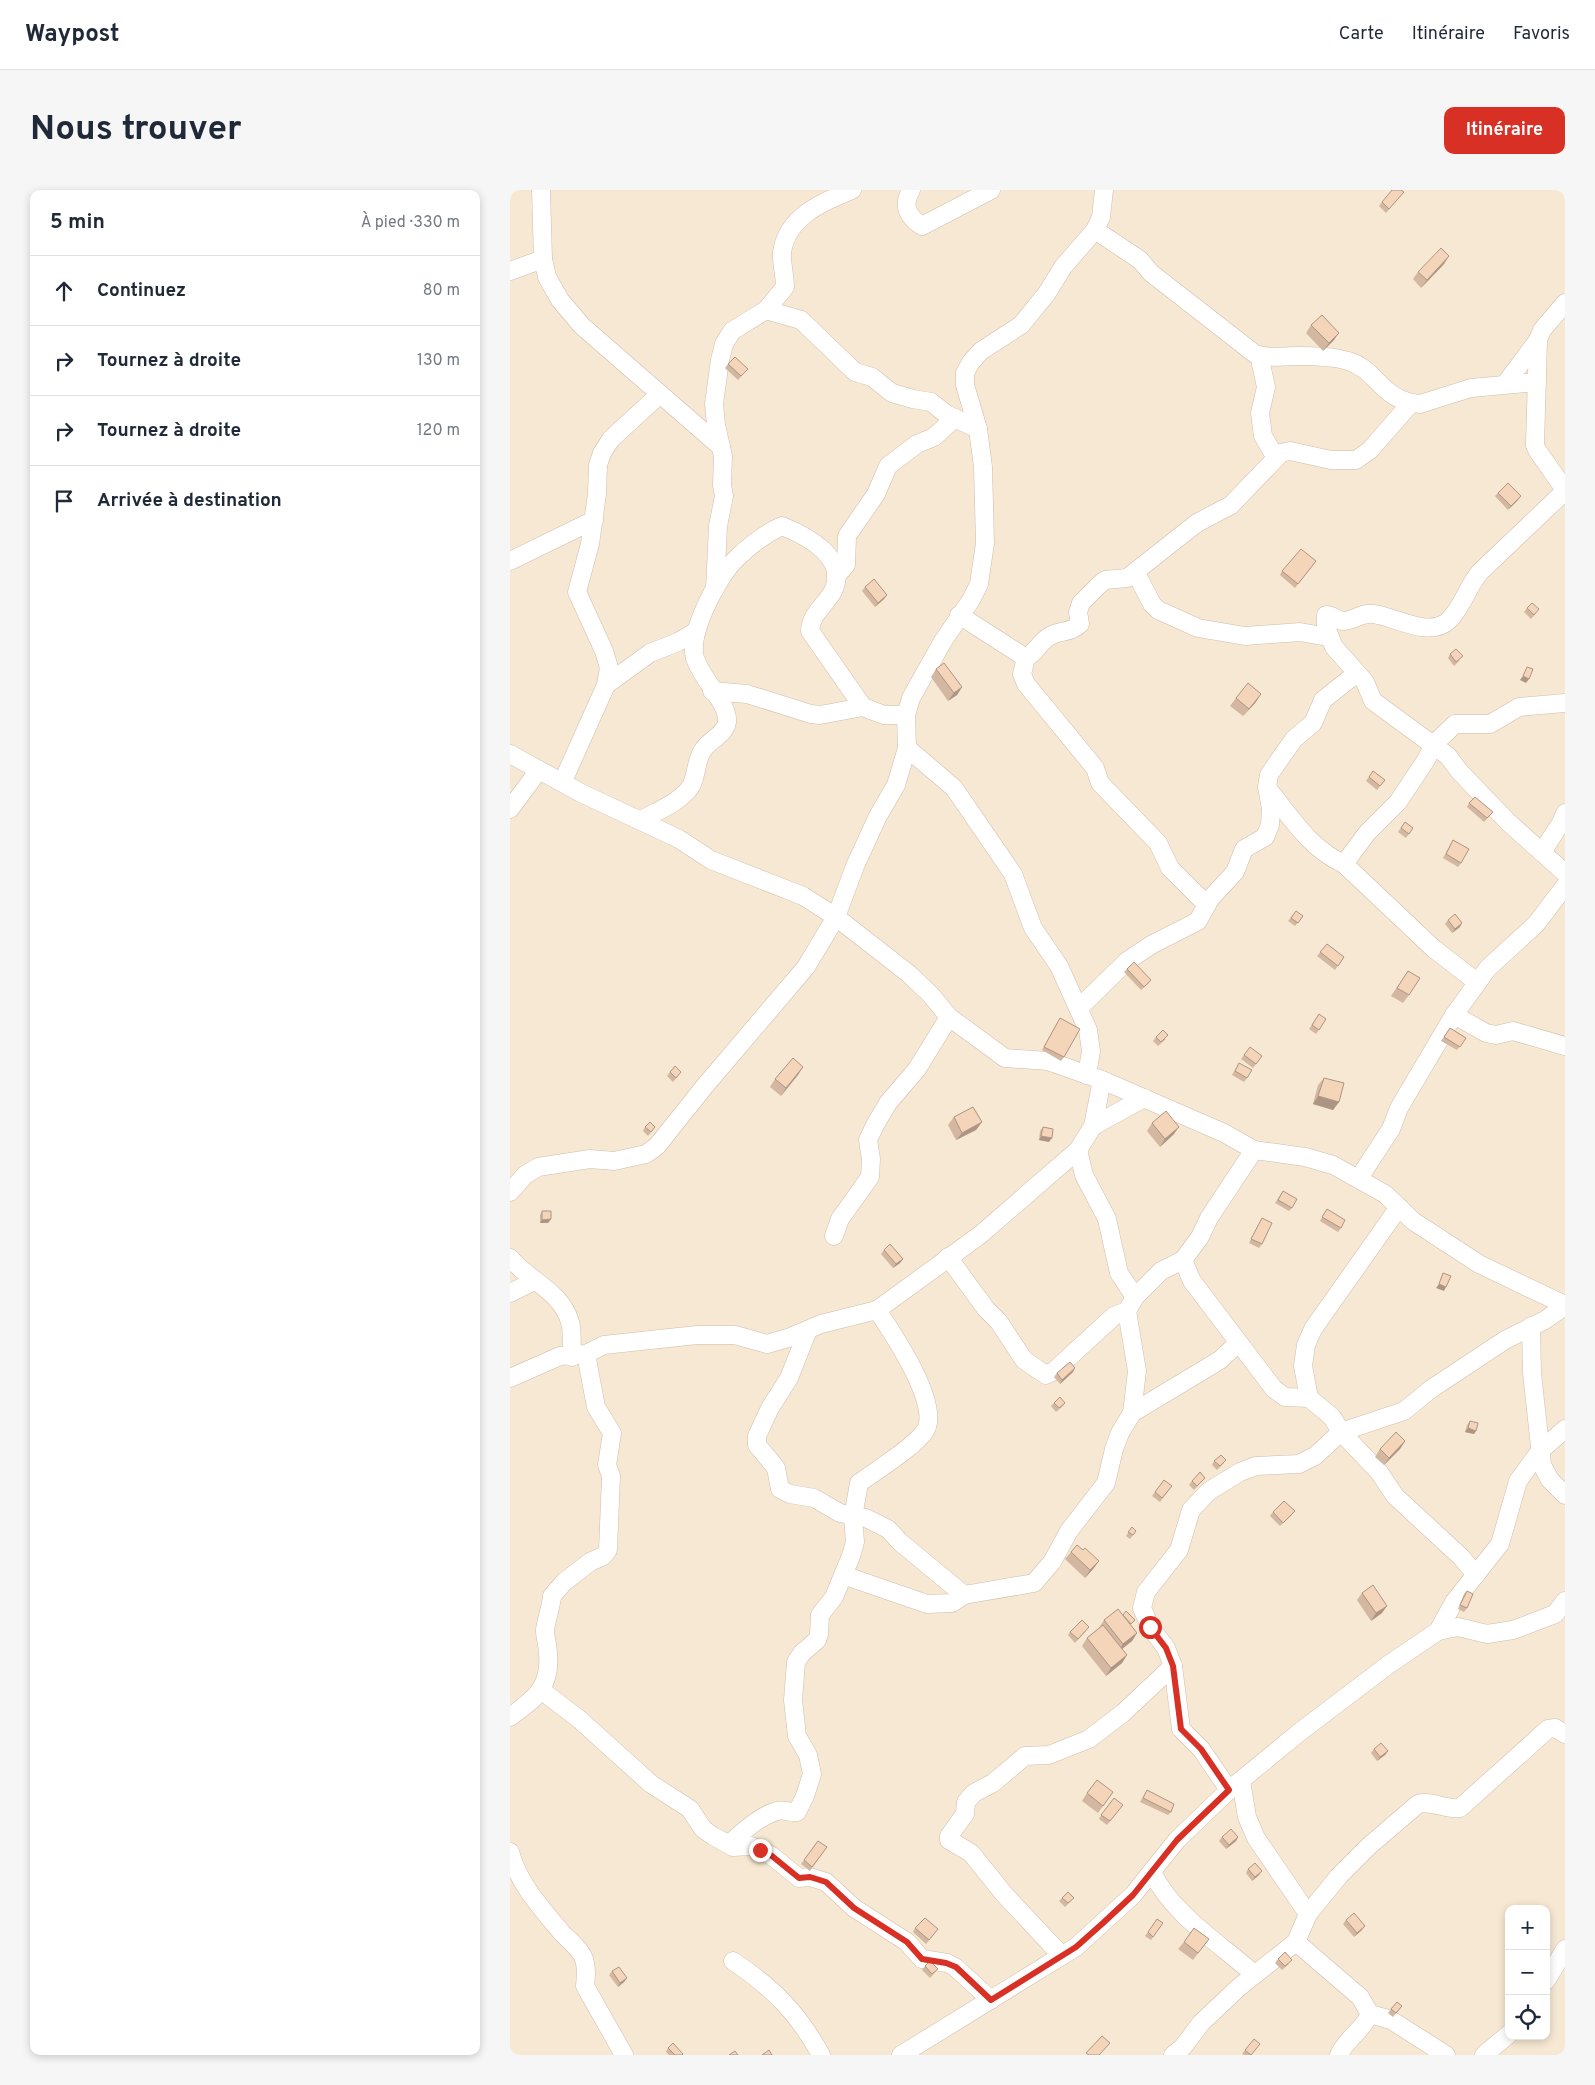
<!DOCTYPE html>
<html lang="fr">
<meta charset="utf-8">
<style>
:root{--surface:#fff;--page:#f6f6f7;--text:#1f2937;--muted:#747a83;--line:#e0e1e3;--accent:#d93025}
body{margin:0;font-family:Overpass,sans-serif;background:var(--page);color:var(--text)}
.controls{position:absolute;right:15px;bottom:15px;display:grid;overflow:hidden;border-radius:10px;box-shadow:0 2px 8px #0003}
.controls button{width:45px;height:45px;display:grid;place-items:center;padding:0;border:0;border-bottom:1px solid var(--line);background:var(--surface);color:var(--text);font:25px sans-serif}
.stop{position:absolute;width:15px;height:15px;margin:-11px;border:4px solid #d93025;border-radius:50%;background:#fff}
.stop.end{background:#d93025;border-color:#fff;box-shadow:0 1px 5px #0008}
.list{margin:0;padding:0;list-style:none}
h2{display:flex;justify-content:space-between;align-items:center;height:65px;margin:0;padding:0 20px;font-size:21px}
h2 small{font-size:16px;font-weight:400;color:var(--muted)}
.list li{display:grid;grid-template-columns:32px 1fr auto;gap:15px;align-items:center;box-sizing:border-box;height:70px;padding:0 20px;border-top:1px solid var(--line)}
.list b{display:block;font-size:19px;white-space:nowrap}
.list em{font-size:16px;font-style:normal;color:var(--muted)}
.icon{flex:none;width:28px;height:28px;fill:none;stroke:currentColor;stroke-width:2;stroke-linecap:round;stroke-linejoin:round}
.map{position:relative;flex:none;width:1055px;height:1865px;overflow:hidden;border-radius:10px}
header{display:flex;align-items:center;gap:30px;box-sizing:border-box;height:70px;padding:0 25px;background:var(--surface);border-bottom:1px solid var(--line)}
header strong{font-size:24px}
nav{display:flex;gap:28px;margin-inline-start:auto;font-size:18px}
.intro{display:flex;align-items:center;justify-content:space-between;box-sizing:border-box;height:120px;padding:0 30px}
h1{margin:0;font-size:35px}
.button{padding:12px 22px;border-radius:10px;background:var(--accent);color:#fff;font-size:18px;font-weight:700}
main{display:flex;gap:30px;padding:0 30px}
aside{flex:1;background:var(--surface);border-radius:10px;box-shadow:0 2px 8px #0003}
.map>svg:first-child{display:block}
</style>
<header>
<strong>Waypost</strong>
<nav><a>Carte</a><a>Itinéraire</a><a>Favoris</a></nav>
</header>
<div class="intro"><h1>Nous trouver</h1><a class="button">Itinéraire</a></div>
<main>
<aside>
<h2>5 min<small>À pied · 330 m</small></h2>
<ul class="list">
<li><svg class="icon" aria-label="ahead" viewBox="0 0 24 24"><path d="M12 20V5M6 11l6-6 6 6"/></svg><div><b>Continuez</b></div><em>80 m</em></li>
<li><svg class="icon" aria-label="right" viewBox="0 0 24 24"><path d="M7 20v-9h11M14 6l5 5-5 5"/></svg><div><b>Tournez à droite</b></div><em>130 m</em></li>
<li><svg class="icon" aria-label="right" viewBox="0 0 24 24"><path d="M7 20v-9h11M14 6l5 5-5 5"/></svg><div><b>Tournez à droite</b></div><em>120 m</em></li>
<li><svg class="icon" aria-label="arrive" viewBox="0 0 24 24"><path d="M6 21V4h12l-3 4 3 4H6"/></svg><div><b>Arrivée à destination</b></div></li>
</ul>
</aside>
<div class="map">
<svg width="1055" height="1865" viewBox="0 0 1055 1865">
<rect width="100%" height="100%" fill="#fef6e5"/>
<path fill="#f6e8d2" fill-rule="evenodd" d="M0,0h1055v1865h-1055zM999,1719h37v127h-37z"/>
<g fill="none" stroke-linecap="round" stroke-linejoin="round">
<defs>
<g id="street">
<path d="M31,0l2,69 4,18 13,23 22,26 139,121"/>
<path d="M401,0c-9,16 -4,26 11,36l69,-36"/>
<path d="M585,40l45,30 11,13 104,81c14,5 29,2 43,2 15,0 35,0 50,5 29,8 33,40 72,43l51,-16 66,-6"/>
<path d="M0,81l33,-12"/>
<path d="M1055,113l-23,27 -4,10 -3,105 2,5 28,40"/>
<path d="M256,120l35,10 54,52 17,5 20,16 21,6 18,3 15,12 32,15"/>
<path d="M753,167l-2,7 5,23 -6,26 3,23 13,22"/>
<path d="M996,193l32,-43"/>
<path d="M1055,301l-85,81c-13,15 -17,35 -32,49 -19,17 -53,-4 -74,-7 -11,-2 -19,6 -30,7 -7,0 -11,-6 -18,-6v12l8,20 31,35 8,19 75,55 11,15 49,51 57,51"/>
<path d="M0,371l84,-41"/>
<path d="M626,383l16,31 6,6 40,18 47,8 55,-4 28,5"/>
<path d="M326,386l10,-11 1,-29 29,-42 12,-28 29,-22 17,-7 21,-19"/>
<path d="M205,399l3,-63 6,-30 -2,-11 1,-29 -7,-31 -2,-21 6,-44 4,-16 8,-13 34,-21 19,-23c0,-10 -4,-27 -3,-35 5,-35 40,-50 70,-62"/>
<path d="M449,425l67,43"/>
<path d="M96,495l44,-32 28,-11 17,-10"/>
<path d="M202,501l35,3 64,20 9,1 43,-8"/>
<path d="M397,558l47,40 59,86 20,54 26,38 29,64 3,21 -4,24"/>
<path d="M0,564l71,39 98,46 32,21 92,36 33,21 73,57 22,21 18,22 56,41 43,3 54,19 122,53 30,17 51,7 28,8 52,29 28,27 66,43 86,41"/>
<path d="M53,591l43,-96 3,-17 -5,-17 -27,-59 13,-48 7,-50 1,-29 4,-12 9,-14 49,-45"/>
<path d="M758,599c23,28 42,60 76,75l90,85 43,33"/>
<path d="M0,619l29,-39"/>
<path d="M131,630c16,-9 40,-18 50,-34 6,-11 5,-27 12,-36 7,-11 22,-15 24,-28 2,-19 -26,-43 -32,-64 -7,-25 23,-82 41,-99 14,-14 28,-25 46,-33 25,10 67,32 51,65 -8,15 -22,22 -23,40l53,76 21,8h22"/>
<path d="M1032,662l19,-29 4,-10"/>
<path d="M834,674l23,-31 31,-31 28,-42 8,-16 21,-20h35l29,-17 46,-4"/>
<path d="M697,715l-37,-37 -12,-25 -58,-60 -5,-15 -69,-84 -4,-10 4,-16c10,-5 14,-17 24,-22 10,-6 21,-3 30,-12l-2,-12 3,-9 17,-17 7,-6 22,-2 70,-55 34,-18 50,-52 9,-2 41,9h25l14,-10 41,-47"/>
<path d="M569,818l48,-47 24,-16 47,-24 12,-22 25,-27 9,-23 21,-12 5,-12 1,-16 -4,-22 2,-12 6,-9 19,-27 19,-16 10,-23 34,-27"/>
<path d="M944,825l32,18 10,2 17,-4 52,15"/>
<path d="M583,936l51,-28"/>
<path d="M568,960l6,25 23,44 12,54 16,24"/>
<path d="M849,988l32,-49 8,-21 55,-93 34,-47 48,-44 29,-38"/>
<path d="M0,1002l15,-17 13,-8 52,-8 24,2 32,-7 11,-8 47,-59 102,-120 30,-50 19,-51 23,-50 18,-31 11,-37 -1,-33 5,-17 32,-57 28,-41 8,-16 6,-41 -2,-76 -5,-38 -13,-44v-12l6,-11 10,-11 40,-26 26,-32 16,-26 32,-37 6,-13 3,-27"/>
<path d="M889,1017l-86,122 -7,16 -3,21 6,32 23,19 9,15 38,40 16,24 66,61 15,18"/>
<path d="M324,1046l6,-17 30,-42 1,-18 -3,-19 7,-15 13,-22 29,-34 32,-52"/>
<path d="M438,1067l38,52 13,13 25,38 22,15 8,-4 60,-55 13,-5 8,-14 26,-26 22,-11 17,-23 9,-19 45,-68"/>
<path d="M0,1068c18,22 52,34 60,64 3,10 1,24 2,35"/>
<path d="M673,1070l9,21 82,108 11,8 24,1"/>
<path d="M0,1103l24,-12"/>
<path d="M617,1121l10,60 -5,42"/>
<path d="M1021,1136l1,47 10,92 8,15 15,15"/>
<path d="M298,1140l-19,48 -19,30 -13,28v9l19,23 4,21 10,5 24,4 26,15 26,5 22,11 12,13 64,53"/>
<path d="M0,1188l50,-22 26,-2 18,-9 93,-10h38l32,9 21,-6 33,-14 56,-14 103,-75 98,-85 15,-24 9,-46"/>
<path d="M333,1385l84,29 25,-1 12,-8 70,-12 18,-21 17,-31 37,-48 8,-34 6,-16 12,-20 88,-53 18,-17"/>
<path d="M928,1441l20,-4 29,7 26,-4 42,-16 10,-13"/>
<path d="M31,1500l38,29 72,65 39,25 13,20 10,7 20,11 18,-1 9,4 12,6 27,22 11,-1 16,5 28,26 53,34 15,17 25,4 8,4 36,33"/>
<path d="M0,1527c25,-18 41,-30 38,-63 0,-8 -3,-16 -3,-24 1,-9 6,-23 7,-34l12,-14 26,-20 13,-6 5,-6 3,-74 -4,-11 5,-32 -16,-26 -10,-53"/>
<path d="M731,1591l6,36 9,21 52,76"/>
<path d="M719,1600l-28,-41 -20,-20 -8,-63 -7,-18 -16,-21 -8,-19 4,-16 33,-42 12,-40 18,-19 31,-19 16,-6 43,-2 16,-8 26,-24 63,-21 27,-22 74,-49 40,-20 20,-14"/>
<path d="M219,1654c14,-12 30,-28 48,-33 8,-2 13,2 20,1l8,-16 7,-22 -4,-19 -11,-19 -4,-36 3,-38 6,-9 15,-13 2,-6 1,-19 14,-18 17,-41 4,-14 -2,-25 6,-34c18,-13 54,-35 66,-52 17,-25 -33,-99 -48,-121"/>
<path d="M0,1662c8,31 32,57 52,81 7,7 19,17 22,26 3,9 2,18 1,27l39,69"/>
<path d="M642,1682c20,42 67,71 102,102"/>
<path d="M786,1752l64,55 10,17c-7,16 -24,25 -31,41"/>
<path d="M552,1766l-58,-62 -33,-41 -22,-13v-4l16,-22 1,-12 8,-9 19,-10 32,-27 24,-1 40,-16 34,-26 50,-47"/>
<path d="M223,1771c40,27 65,52 88,94"/>
<path d="M1036,1791l19,-32"/>
<path d="M860,1824l21,6 55,35"/>
<path d="M391,1865l175,-108 57,-52 44,-55 52,-50 72,-59 87,-66 50,-34 16,-29 46,-58 18,-63 22,-30 25,-22"/>
<path d="M663,1865l10,-8 18,-24 37,-35 58,-46 12,-28 31,-38 30,-30 49,-42c13,-4 27,6 42,4l88,-79 7,-1 10,6"/>
<path d="M974,1865l25,-21"/>
</g>
</defs>
<use href="#street" stroke="#d0bdaa" stroke-width="19"/>
<use href="#street" stroke="#fff" stroke-width="18"/>
</g>
<g fill="#d3b7a0">
<path d="M894,2l-18,21 -7,-7 3,-4z"/>
<path d="M934,74l-23,24 -8,-9 5,-7z"/>
<path d="M801,135l23,15 -11,11 -17,-18z"/>
<path d="M218,174l20,5 -10,11 -13,-12z"/>
<path d="M988,303l20,7 -10,10 -13,-14z"/>
<path d="M806,371l-21,27 -15,-13 2,-4z"/>
<path d="M355,397l22,8 -3,4 -9,8 -13,-16z"/>
<path d="M1017,418l9,5 -5,6 -7,-7z"/>
<path d="M940,464l10,6 -6,6 -6,-8z"/>
<path d="M426,479l26,18 -5,8 -9,6 -17,-24z"/>
<path d="M726,508l20,4 -13,14 -13,-10z"/>
<path d="M863,581l12,9 -8,10 -11,-9z"/>
<path d="M959,613l24,9 -9,10 -17,-15z"/>
<path d="M895,632l8,6 -7,10 -8,-6z"/>
<path d="M943,650l8,23 -3,4 -15,-9z"/>
<path d="M786,721l7,5 -8,10 -7,-5z"/>
<path d="M938,730l12,7 -8,6 -7,-9z"/>
<path d="M817,754l17,13 -9,13 -18,-14z"/>
<path d="M617,779l24,11 -3,4 -7,6 -17,-18z"/>
<path d="M898,781l1,24 -6,8 -12,-7z"/>
<path d="M809,824l7,5 -10,15 -7,-5z"/>
<path d="M550,828l4,39 -3,4 -19,-11z"/>
<path d="M940,838l16,10 -9,12 -16,-9z"/>
<path d="M646,847l10,2 -8,7 -5,-5z"/>
<path d="M740,857l12,9 -9,12 -12,-9z"/>
<path d="M729,873l8,15 -3,4 -12,-7z"/>
<path d="M293,877l-22,29 -11,-9 5,-8z"/>
<path d="M160,882l8,4 -5,6 -6,-6z"/>
<path d="M814,888l15,24 -6,8 -20,-6 5,-19z"/>
<path d="M444,927l28,5 -6,8 -20,10 -8,-15z"/>
<path d="M642,933l22,11 -14,13 -13,-16z"/>
<path d="M135,937l7,4 -4,5 -5,-5z"/>
<path d="M533,937l6,15 -10,-2 1,-9z"/>
<path d="M773,1001l9,17 -3,3 -14,-8z"/>
<path d="M817,1019l14,19 -3,4 -18,-11z"/>
<path d="M32,1021l9,8 -3,4h-8v-8z"/>
<path d="M752,1028v26l-3,4 -10,-5z"/>
<path d="M374,1060l19,9 -3,4 -7,5 -12,-14z"/>
<path d="M563,1182l-13,12 -6,-7 3,-4z"/>
<path d="M544,1213h11l-2,3 -7,6 -5,-6z"/>
<path d="M960,1231l4,13 -9,-2 2,-7z"/>
<path d="M895,1251l-5,8 -16,16 -9,-8 5,-8z"/>
<path d="M704,1271l10,2 -7,7 -5,-5z"/>
<path d="M695,1288l-11,12 -5,-5 3,-4z"/>
<path d="M654,1290l8,6 -12,16 -8,-6z"/>
<path d="M763,1322l19,3 -12,11 -10,-10z"/>
<path d="M622,1337l4,4 -6,8 -4,-3z"/>
<path d="M573,1360l16,11 -6,8 -8,9 -20,-19 6,-7z"/>
<path d="M957,1401v17l-3,4 -6,-3 6,-15z"/>
<path d="M852,1403l20,20 -11,8 -14,-21z"/>
<path d="M594,1430l27,5 6,8 -5,8 -10,8 5,6 -5,8 -16,13 -24,-30 5,-8 12,-10z"/>
<path d="M576,1441l-11,12 -7,-8 2,-3z"/>
<path d="M864,1559l14,2 -3,4 -8,6 -6,-8z"/>
<path d="M637,1600l24,22 -3,3 -28,-13z"/>
<path d="M603,1602l-15,21 -16,-12 5,-8z"/>
<path d="M613,1615l-16,20 -8,-6 2,-4z"/>
<path d="M712,1647h16l-2,4 -10,8 -7,-8z"/>
<path d="M308,1651l9,6 -17,24 -9,-7z"/>
<path d="M738,1679l11,6 -7,6 -6,-8z"/>
<path d="M552,1708l9,3 -6,6 -6,-6z"/>
<path d="M647,1729l6,4 -12,17 -6,-4z"/>
<path d="M836,1730l16,10 -8,7 -11,-13z"/>
<path d="M405,1738l23,1 -12,15 -13,-12z"/>
<path d="M699,1749l-16,21 -15,-11 6,-7z"/>
<path d="M768,1769l11,5 -7,6 -7,-7z"/>
<path d="M415,1776l13,3 -8,9 -8,-8z"/>
<path d="M102,1781l15,7 -3,4 -6,5 -9,-12z"/>
<path d="M887,1812l5,4 -9,11 -5,-4z"/>
<path d="M747,1857l-6,8h-7l-2,-1 3,-4z"/>
<path d="M158,1858l14,7h-13l-3,-3z"/>
</g>
<g fill="#ac9582">
<path d="M939,66l-5,8 -23,24 6,-8z"/>
<path d="M829,143l-5,7 -11,11 6,-8z"/>
<path d="M1011,306l-3,4 -10,10 3,-4z"/>
<path d="M377,405l-3,4 -9,8 3,-4z"/>
<path d="M1013,486l6,3 -3,4 -6,-3z"/>
<path d="M452,497l-5,8 -9,6 6,-8z"/>
<path d="M751,504l-5,8 -13,14 6,-7z"/>
<path d="M952,733l-2,4 -8,6 3,-4z"/>
<path d="M293,877l-5,8 -17,21 5,-8z"/>
<path d="M808,906l21,6 -6,8 -20,-6z"/>
<path d="M472,932l-6,8 -20,10 6,-7z"/>
<path d="M669,937l-5,7 -14,13 5,-8z"/>
<path d="M531,946l11,2 -3,4 -10,-2z"/>
<path d="M41,1029l-3,4h-8l2,-3z"/>
<path d="M393,1069l-3,4 -7,5 3,-4z"/>
<path d="M929,1094l7,3 -2,4 -8,-3z"/>
<path d="M565,1178l-2,4 -13,12 2,-4z"/>
<path d="M958,1238l8,3 -2,3 -9,-2z"/>
<path d="M895,1251l-5,8 -16,16 5,-7z"/>
<path d="M589,1371l-6,8 -8,9 5,-8z"/>
<path d="M877,1416l-5,7 -11,8 5,-8z"/>
<path d="M627,1443l-5,8 -14,11 5,-8z"/>
<path d="M617,1465l-5,8 -16,13 5,-8z"/>
<path d="M878,1561l-3,4 -8,6 3,-4z"/>
<path d="M728,1647l-2,4 -10,8 3,-4z"/>
<path d="M752,1681l-3,4 -7,6 3,-4z"/>
<path d="M855,1736l-3,4 -8,7 3,-4z"/>
<path d="M117,1788l-3,4 -6,5 2,-4z"/>
</g>
<g fill="#f5d5ba" stroke="#ac9582">
<path d="M882,0h9l3,2 -15,17 -7,-7z"/>
<path d="M931,58l8,8 -22,24 -9,-8z"/>
<path d="M812,125l17,18 -10,10 -18,-18z"/>
<path d="M225,167l13,12 -7,7 -13,-12z"/>
<path d="M998,293l13,13 -10,10 -13,-13z"/>
<path d="M791,359l15,12 -18,23 -16,-13z"/>
<path d="M364,389l13,16 -9,8 -13,-16z"/>
<path d="M1022,413l7,6 -5,6 -7,-7z"/>
<path d="M946,459l7,7 -7,6 -6,-8z"/>
<path d="M434,473l18,24 -8,6 -18,-24z"/>
<path d="M1017,477l6,2 -4,10 -6,-3z"/>
<path d="M738,493l13,11 -12,15 -13,-11z"/>
<path d="M863,581l12,9 -5,6 -11,-9z"/>
<path d="M965,607l18,15 -6,6 -18,-15z"/>
<path d="M895,632l8,6 -4,6 -8,-6z"/>
<path d="M943,650l16,9 -8,14 -15,-9z"/>
<path d="M786,721l7,5 -5,7 -7,-5z"/>
<path d="M945,724l7,9 -7,6 -7,-9z"/>
<path d="M817,754l17,13 -6,9 -18,-14z"/>
<path d="M624,772l17,18 -7,7 -17,-18z"/>
<path d="M898,781l12,7 -11,17 -12,-7z"/>
<path d="M809,824l7,5 -7,11 -7,-5z"/>
<path d="M550,828l20,11 -16,28 -20,-10z"/>
<path d="M940,838l16,10 -6,9 -16,-10z"/>
<path d="M653,840l5,5 -7,7 -5,-5z"/>
<path d="M740,857l12,9 -6,8 -12,-9z"/>
<path d="M283,868l10,9 -17,21 -11,-9z"/>
<path d="M729,873l13,7 -5,8 -12,-7z"/>
<path d="M165,876l6,6 -5,6 -6,-6z"/>
<path d="M814,888l20,5 -5,19 -21,-6z"/>
<path d="M463,917l9,15 -20,11 -8,-16z"/>
<path d="M656,921l13,16 -14,12 -13,-16z"/>
<path d="M140,932l5,5 -4,5 -6,-5z"/>
<path d="M533,937l10,2 -1,9 -11,-2z"/>
<path d="M773,1001l14,8 -5,9 -14,-8z"/>
<path d="M817,1019l18,11 -4,8 -19,-11z"/>
<path d="M32,1021h9v8l-9,1z"/>
<path d="M752,1028l10,5 -10,21 -11,-5z"/>
<path d="M380,1054l13,15 -7,5 -12,-14z"/>
<path d="M933,1083l8,3 -5,11 -7,-3z"/>
<path d="M560,1172l5,6 -13,12 -5,-7z"/>
<path d="M550,1207l5,6 -6,5 -5,-5z"/>
<path d="M960,1231l8,2 -2,8 -8,-3z"/>
<path d="M886,1242l9,9 -16,17 -9,-9z"/>
<path d="M711,1265l5,5 -6,6 -6,-5z"/>
<path d="M690,1282l5,6 -8,8 -5,-5z"/>
<path d="M654,1290l8,6 -10,12 -7,-6z"/>
<path d="M774,1311l11,10 -12,12 -10,-11z"/>
<path d="M622,1337l4,4 -3,4 -5,-3z"/>
<path d="M567,1355l6,5 2,-2 14,13 -9,9 -19,-18z"/>
<path d="M863,1395l14,21 -11,7 -14,-20z"/>
<path d="M957,1401l6,3 -6,14 -7,-3z"/>
<path d="M608,1419l19,24 -14,11 -19,-24z"/>
<path d="M616,1421l9,9 -4,4 -8,-9z"/>
<path d="M572,1430l7,7 -11,12 -8,-7z"/>
<path d="M593,1435l24,30 -16,13 -24,-30z"/>
<path d="M871,1553l7,8 -8,6 -6,-8z"/>
<path d="M587,1590l16,12 -10,14 -16,-13z"/>
<path d="M637,1600l27,14 -3,8 -28,-14z"/>
<path d="M604,1608l9,7 -13,16 -9,-6z"/>
<path d="M721,1639l7,8 -9,8 -7,-8z"/>
<path d="M308,1651l9,6 -15,20 -8,-7z"/>
<path d="M745,1673l7,8 -7,6 -7,-8z"/>
<path d="M558,1702l6,6 -6,5 -6,-5z"/>
<path d="M844,1723l11,13 -8,7 -11,-13z"/>
<path d="M415,1728l13,11 -9,11 -14,-12z"/>
<path d="M647,1729l6,4 -10,14 -5,-5z"/>
<path d="M684,1738l15,11 -11,14 -14,-11z"/>
<path d="M775,1762l7,8 -7,6 -7,-7z"/>
<path d="M420,1771l8,8 -6,5 -7,-8z"/>
<path d="M109,1777l8,11 -7,5 -8,-12z"/>
<path d="M887,1812l5,4 -6,7 -5,-4z"/>
<path d="M592,1846l8,7 -11,12h-10l-3,-2z"/>
<path d="M744,1849l6,5 -9,11 -6,-5z"/>
<path d="M163,1853l10,11 -1,1h-7l-7,-7z"/>
<path d="M259,1860l3,5h-10z"/>
<path d="M225,1861l3,4h-9z"/>
</g>
<g fill="none" stroke-linecap="round" stroke-linejoin="round">
<path stroke="#d93025" stroke-width="6" d="M250,1660l12,6 27,22 11,-1 16,5 28,26 53,34 15,17 24,4 10,4 35,33 85,-53 27,-24 30,-28 44,-55 52,-50 -28,-41 -20,-20 -8,-63 -7,-18 -16,-21"/>
</g>
</svg>
<div class="controls">
<button>+</button>
<button>−</button>
<button><svg class="icon" aria-label="locate" viewBox="0 0 24 24"><circle cx="12" cy="12" r="6"/><path d="M12 2v4M12 18v4M2 12h4M18 12h4"/></svg></button>
</div>
<div class="stop" style="left:640px;top:1437px"></div>
<div class="stop end" style="left:250px;top:1660px"></div>
</div>
</main>
